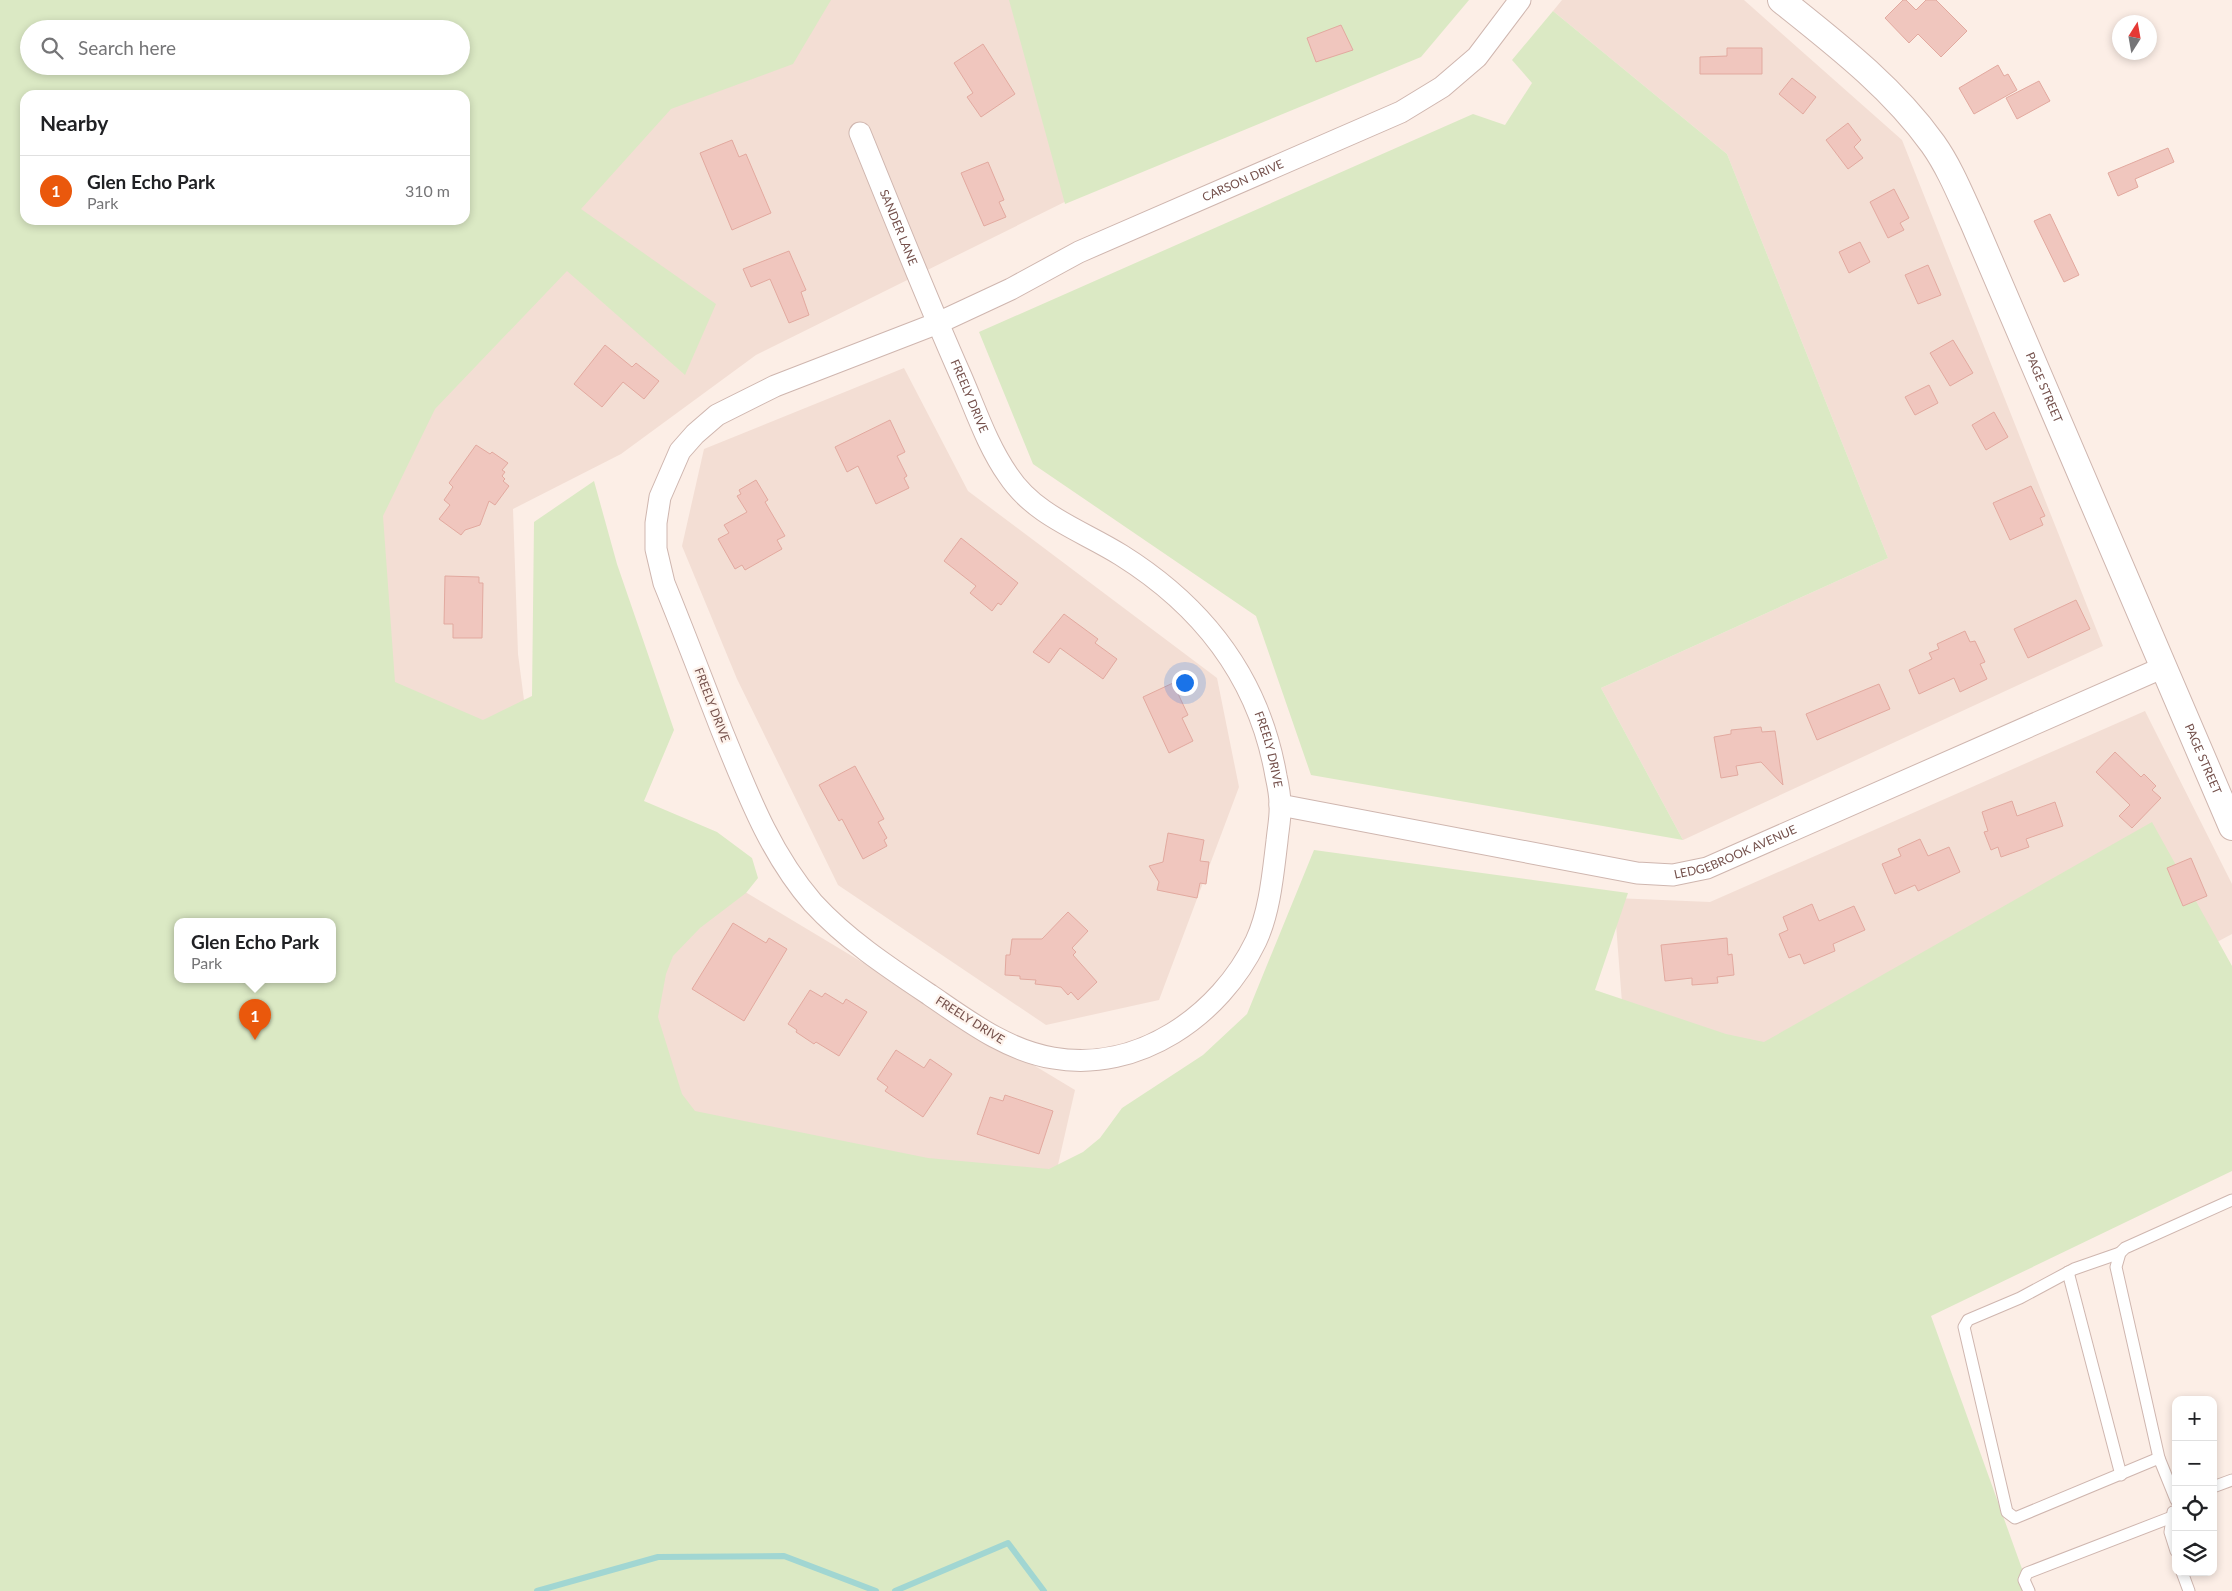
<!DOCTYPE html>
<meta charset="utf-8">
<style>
:root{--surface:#fff;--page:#f2f2f2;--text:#202124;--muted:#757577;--line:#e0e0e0;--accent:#ea580c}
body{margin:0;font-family:Lato,sans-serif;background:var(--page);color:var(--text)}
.controls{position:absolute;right:15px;bottom:15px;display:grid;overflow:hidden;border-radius:10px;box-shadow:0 2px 8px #0003}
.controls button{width:45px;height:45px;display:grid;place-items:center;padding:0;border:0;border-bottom:1px solid var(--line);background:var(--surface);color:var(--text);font:25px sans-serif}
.compass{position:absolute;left:2112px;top:15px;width:45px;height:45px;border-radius:50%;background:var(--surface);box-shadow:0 2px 8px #0003;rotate:11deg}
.you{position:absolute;left:1184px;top:682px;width:18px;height:18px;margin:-12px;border:4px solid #fff;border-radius:50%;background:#1a73e8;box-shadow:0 0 0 8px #1a73e833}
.badge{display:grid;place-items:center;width:32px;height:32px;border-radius:50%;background:var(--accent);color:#fff;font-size:16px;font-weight:700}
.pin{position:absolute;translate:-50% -41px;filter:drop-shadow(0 1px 2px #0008)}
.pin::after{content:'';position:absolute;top:26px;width:18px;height:15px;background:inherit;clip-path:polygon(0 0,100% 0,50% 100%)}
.popup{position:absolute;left:174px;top:918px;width:162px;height:65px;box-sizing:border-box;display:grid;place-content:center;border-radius:10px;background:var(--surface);filter:drop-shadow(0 1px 4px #0005);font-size:16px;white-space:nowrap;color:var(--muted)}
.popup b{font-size:19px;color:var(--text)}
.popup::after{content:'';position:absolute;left:50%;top:100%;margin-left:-10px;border:10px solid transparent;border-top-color:var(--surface)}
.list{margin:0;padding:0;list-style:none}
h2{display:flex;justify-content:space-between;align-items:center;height:65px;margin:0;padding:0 20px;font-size:21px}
h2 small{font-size:16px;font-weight:400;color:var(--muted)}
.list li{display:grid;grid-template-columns:32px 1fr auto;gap:15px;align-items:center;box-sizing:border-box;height:70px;padding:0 20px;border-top:1px solid var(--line)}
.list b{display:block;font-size:19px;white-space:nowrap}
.list p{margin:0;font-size:16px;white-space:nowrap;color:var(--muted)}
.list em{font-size:16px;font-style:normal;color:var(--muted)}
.icon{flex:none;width:28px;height:28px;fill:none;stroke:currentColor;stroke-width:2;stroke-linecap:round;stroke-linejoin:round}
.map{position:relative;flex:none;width:2232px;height:1591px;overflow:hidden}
.search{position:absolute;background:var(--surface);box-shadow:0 2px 8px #0003;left:20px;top:20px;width:450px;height:55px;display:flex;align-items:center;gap:12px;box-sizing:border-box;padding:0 18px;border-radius:28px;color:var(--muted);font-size:19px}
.panel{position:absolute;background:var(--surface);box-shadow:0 2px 8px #0003;left:20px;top:90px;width:450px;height:135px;border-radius:15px}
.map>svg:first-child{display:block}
</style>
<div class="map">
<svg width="2232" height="1591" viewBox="0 0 2232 1591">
<rect width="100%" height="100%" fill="#fceee6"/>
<g fill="#f3ded4">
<path d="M733,0h329l41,183 -347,172 -135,99 -108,55 5,145 9,69 -143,5 -23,-303z"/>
<path d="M1562,0h182l158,140 201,506 -420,194 -82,-152 287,-130 -161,-404 -174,-143z"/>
<path d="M904,368l64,123 249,187 22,109 -80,213 -113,25 -208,-140 -101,-206 -55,-133 22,-97z"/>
<path d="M2145,711l87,173v50l-60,32 -544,115 -14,-183 96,4z"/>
<path d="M702,866l373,224 -25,110 -428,-105z"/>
</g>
<g fill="#dbe9c4" fill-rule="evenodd">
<path d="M0,0h831l-38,64 -122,45 -90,100 135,95 -31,71 -118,-104 -132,138 -52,107 12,166 88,38 49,-24 2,-174 60,-41 23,83 57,166 -30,71 73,31 35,26 6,20 -12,15 -46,35 -27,28 -7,18 -8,43 24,77 13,17 233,47 121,11 34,-17 17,-14 22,-30 81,-53 44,-41 67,-164 314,43 -33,97 131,44 38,8 388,-220 80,144v205l-301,145 99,275h-2030zM29,29h432v37h-432zM25,95h440v125h-440zM178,921h154v58h-154z"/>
<path d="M1009,0h460l-48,57 -356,147z"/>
<path d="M1553,11l174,143 161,404 -287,130 82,152 -372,-65 -55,-159 -223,-152 -54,-132 494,-218 32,11 27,-42 -20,-23z"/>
</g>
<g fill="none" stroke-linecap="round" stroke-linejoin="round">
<g stroke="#a1d6d2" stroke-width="6">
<path d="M537,1591l121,-34 126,-1 92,35"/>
<path d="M895,1591l113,-48 36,48"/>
</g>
</g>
<g fill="#f0c6be" stroke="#e2a99f">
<path d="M1903,0h3l10,10 10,-10h10l31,31 -26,26 -23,-23 -9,9 -24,-25z"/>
<path d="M1341,25l12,25 -37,12 -9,-24z"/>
<path d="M983,44l32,50 -34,23 -14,-20 6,-4 -19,-30z"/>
<path d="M1727,48h35v26h-62v-17l27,-1z"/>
<path d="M1998,65l6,11 4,-2 9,16 -43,24 -15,-26z"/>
<path d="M1792,78l24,19 -13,17 -24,-20z"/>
<path d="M2039,81l11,20 -33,18 -11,-21z"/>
<path d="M1848,123l13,17 -7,7 9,11 -15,11 -22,-29z"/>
<path d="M732,140l7,17 7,-3 25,59 -39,17 -32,-77z"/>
<path d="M2168,148l6,14 -39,17 3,8 -20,9 -10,-23z"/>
<path d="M988,162l16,38 -5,2 7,15 -22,9 -23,-53z"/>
<path d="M1894,189l15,29 -9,5 4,7 -16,8 -18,-36z"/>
<path d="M2050,214l29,61 -15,7 -30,-61z"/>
<path d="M1860,242l10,20 -21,11 -10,-21z"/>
<path d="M789,251l17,39 -5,2 8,23 -20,8 -19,-44 -19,8 -8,-18z"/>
<path d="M1928,265l13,30 -23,9 -13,-29z"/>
<path d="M1953,340l20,33 -23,13 -20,-33z"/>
<path d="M605,345l27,22 4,-4 23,18 -15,18 -21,-17 -21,25 -28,-23z"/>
<path d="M1929,385l9,18 -23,12 -10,-18z"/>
<path d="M1994,412l14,25 -22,13 -14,-25z"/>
<path d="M890,420l15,32 -8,4 10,20 -3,2 5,10 -33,16 -18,-38 -11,6 -12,-25z"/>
<path d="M476,445l14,9 2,-2 16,11 -6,7 3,2 -3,4 3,3 -2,2 6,5 -14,19 -6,-4 -9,24 -15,5 -4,5 -22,-16 11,-14 -6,-5 9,-13 -4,-4z"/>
<path d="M756,480l12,20 -3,2 20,34 -8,4 5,9 -37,21 -3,-5 -7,4 -17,-30 11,-6 -5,-8 23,-13 -10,-16 4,-2 -2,-4z"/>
<path d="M2031,486l14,30 -5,2 3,7 -33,15 -17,-37z"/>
<path d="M961,538l57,45 -17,22 -3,-2 -6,8 -22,-18 6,-7 -32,-25z"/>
<path d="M445,576l34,1v6h4l-1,55h-29v-14h-9z"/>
<path d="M2076,600l14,29 -62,29 -14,-29z"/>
<path d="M1064,614l34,25 -3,4 22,16 -14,20 -43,-31 -11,15 -16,-11z"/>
<path d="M1965,631l5,11 5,-1 10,21 -5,2 7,15 -27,13 -6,-14 -35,16 -10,-24 23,-11 -3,-6 10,-4 -2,-5z"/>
<path d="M1173,683l15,32 -6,3 11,23 -24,12 -26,-56z"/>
<path d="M1879,684l11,25 -73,31 -11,-26z"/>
<path d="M1761,727l1,5 13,-1 8,54 -22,-23 -25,4 2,9 -17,3 -7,-41 17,-3v-4z"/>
<path d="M2115,752l26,25 3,-3 12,12 -4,4 9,8 -29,30 -13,-12 11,-11 -34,-33z"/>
<path d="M855,766l29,53 -6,3 9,16 -3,2 3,6 -24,13 -21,-40 -3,2 -20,-36z"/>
<path d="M2012,801l5,15 38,-14 8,24 -37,13 3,8 -28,10 -3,-10 -7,3 -7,-18 4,-1 -6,-19z"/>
<path d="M1168,833l36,7 -4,21 9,1 -3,22 -6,-1 -3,15 -40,-8 2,-8 -10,-16 14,-4z"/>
<path d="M1920,839l8,17 21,-9 11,25 -42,19 -3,-6 -20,9 -13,-30 19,-8 -3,-7z"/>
<path d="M2191,858l16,38 -24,10 -16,-38z"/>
<path d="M1812,904l7,17 35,-15 11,24 -32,14 2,7 -31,13 -4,-10 -11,4 -10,-24 9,-4 -5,-13z"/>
<path d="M1068,912l20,19 -16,17 4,4 -3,3 24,27 -19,18 -7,-8 -3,3 -7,-8 -26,-3 1,-4 -16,-1v-3l-15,-1 1,-20h4l2,-16h30z"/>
<path d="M733,923l33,20 3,-5 18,11 -43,72 -52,-32z"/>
<path d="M1727,938l1,17 4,-1 2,21 -17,2 1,6 -26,2v-7l-27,3 -4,-36z"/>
<path d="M810,990l12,7 3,-4 18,11 3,-5 21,13 -28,44 -23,-14 -2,2 -18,-12 1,-2 -9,-6z"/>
<path d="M896,1050l28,18 6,-9 22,15 -29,43 -38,-26 3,-4 -11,-8z"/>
<path d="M1005,1095l48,16 -14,43 -62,-20 13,-37 13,4z"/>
</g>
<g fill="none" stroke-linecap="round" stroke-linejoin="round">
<defs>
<g id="service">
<path d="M2120,1253l-46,16 -54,29 -52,22 -4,7 43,185 8,6 144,-60"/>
<path d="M2068,1272l53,203"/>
<path d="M2213,1487l19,-7"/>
<path d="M2176,1500l-17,-42 -43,-191 4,-14 5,-5 107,-48"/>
<path d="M2173,1512l-3,20 6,19"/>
<path d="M2182,1572l7,19"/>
<path d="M2029,1591l-5,-11 3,-7 145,-56"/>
</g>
<g id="minor">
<path id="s1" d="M860,133c33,81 65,162 100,241 15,34 27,71 48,101 27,41 73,55 113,80 83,52 138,123 155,221 2,9 4,19 4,28 1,12 -2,25 -3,37 -4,32 -7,70 -21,100 -36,75 -118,132 -203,117 -47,-8 -85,-37 -123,-63 -42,-28 -83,-55 -117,-92 -44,-51 -66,-111 -91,-172 -19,-49 -38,-99 -58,-148l-8,-34v-26l4,-26 20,-46 15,-17 22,-19 58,-29 163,-63 73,-34 68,-37 322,-140 41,-25 35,-30 43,-57"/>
<path id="s2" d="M1280,805l357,68 36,2 34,-7 457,-201"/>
</g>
<g id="tertiary">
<path id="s3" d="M1781,0c55,44 111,87 152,144 17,24 28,52 40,78l259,605"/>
</g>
</defs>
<use href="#service" stroke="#cfb6af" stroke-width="13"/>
<use href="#minor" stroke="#cfb6af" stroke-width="23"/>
<use href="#tertiary" stroke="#cfb6af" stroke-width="28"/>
<use href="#service" stroke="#fff" stroke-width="11"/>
<use href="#minor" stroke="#fff" stroke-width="21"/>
<use href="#tertiary" stroke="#fff" stroke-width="26"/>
</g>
<g text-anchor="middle" stroke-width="4.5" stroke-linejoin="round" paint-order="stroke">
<g font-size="12" fill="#74504b" stroke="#fef3ec">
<text dy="4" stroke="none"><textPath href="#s1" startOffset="2619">CARSON DRIVE</textPath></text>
<text dy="4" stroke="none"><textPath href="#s1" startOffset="102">SANDER LANE</textPath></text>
<text dy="4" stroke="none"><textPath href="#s3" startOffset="478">PAGE STREET</textPath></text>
<text dy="4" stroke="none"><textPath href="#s1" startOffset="285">FREELY DRIVE</textPath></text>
<text transform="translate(712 705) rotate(69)" y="4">FREELY DRIVE</text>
<text dy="4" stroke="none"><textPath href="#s1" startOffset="764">FREELY DRIVE</textPath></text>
<text dy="4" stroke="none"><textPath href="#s3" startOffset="882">PAGE STREET</textPath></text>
<text dy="4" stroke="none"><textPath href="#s2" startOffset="466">LEDGEBROOK AVENUE</textPath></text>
<text transform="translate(970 1020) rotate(32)" y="4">FREELY DRIVE</text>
</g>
</g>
</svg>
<div class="controls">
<button>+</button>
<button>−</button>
<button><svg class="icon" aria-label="locate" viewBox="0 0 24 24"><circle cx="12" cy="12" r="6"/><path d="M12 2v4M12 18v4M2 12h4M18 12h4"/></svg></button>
<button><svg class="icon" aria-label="layers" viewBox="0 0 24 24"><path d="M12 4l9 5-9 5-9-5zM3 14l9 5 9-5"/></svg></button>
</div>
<svg class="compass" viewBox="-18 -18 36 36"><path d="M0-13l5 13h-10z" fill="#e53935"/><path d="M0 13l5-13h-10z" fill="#757577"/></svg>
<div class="you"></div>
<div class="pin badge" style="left:255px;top:1040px">1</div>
<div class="popup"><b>Glen Echo Park</b>Park</div>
<div class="search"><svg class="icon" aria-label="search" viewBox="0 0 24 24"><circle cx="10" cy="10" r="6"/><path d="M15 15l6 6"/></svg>Search here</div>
<section class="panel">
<h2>Nearby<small></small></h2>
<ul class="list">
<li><span class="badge">1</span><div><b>Glen Echo Park</b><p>Park</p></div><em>310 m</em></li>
</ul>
</section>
</div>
